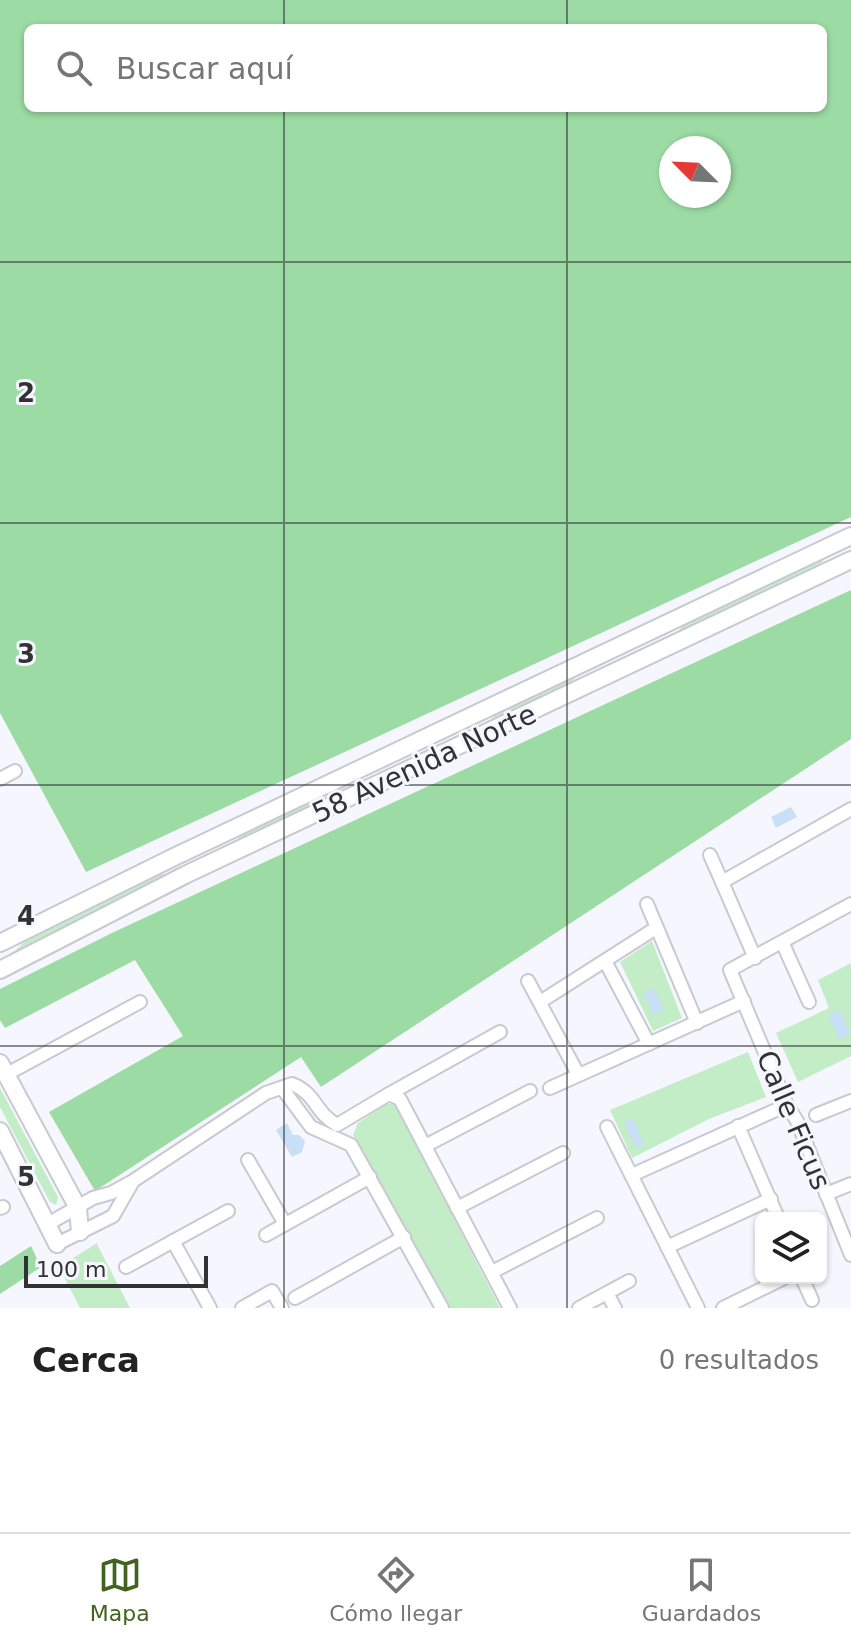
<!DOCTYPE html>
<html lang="es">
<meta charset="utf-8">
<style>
:root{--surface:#fff;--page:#f2f2f2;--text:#222;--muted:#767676;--line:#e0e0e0;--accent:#40641d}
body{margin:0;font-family:"DejaVu Sans",sans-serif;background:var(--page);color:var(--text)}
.controls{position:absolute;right:24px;bottom:24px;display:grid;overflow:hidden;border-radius:12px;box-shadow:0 2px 6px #0004}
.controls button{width:72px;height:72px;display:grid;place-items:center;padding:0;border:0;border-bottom:2px solid var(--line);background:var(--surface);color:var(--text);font:40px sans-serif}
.compass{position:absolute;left:659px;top:136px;width:72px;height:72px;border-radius:50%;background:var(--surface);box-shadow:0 2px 6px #0004;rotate:294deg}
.scale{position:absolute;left:24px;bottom:20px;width:184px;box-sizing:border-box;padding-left:8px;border:4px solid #323235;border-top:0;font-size:22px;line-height:28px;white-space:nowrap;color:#323235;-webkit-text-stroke:6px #f6f6fe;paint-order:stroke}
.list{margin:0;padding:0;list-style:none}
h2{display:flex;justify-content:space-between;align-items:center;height:104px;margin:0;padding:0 32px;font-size:34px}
h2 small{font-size:26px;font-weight:400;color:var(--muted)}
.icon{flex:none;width:44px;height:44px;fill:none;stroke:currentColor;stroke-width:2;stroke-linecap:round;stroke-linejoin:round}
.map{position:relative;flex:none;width:851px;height:1308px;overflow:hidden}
.search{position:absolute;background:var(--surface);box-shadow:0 2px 6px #0004;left:24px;right:24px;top:24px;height:88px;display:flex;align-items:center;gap:20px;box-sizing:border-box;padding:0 28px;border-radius:12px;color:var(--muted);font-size:30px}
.sheet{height:224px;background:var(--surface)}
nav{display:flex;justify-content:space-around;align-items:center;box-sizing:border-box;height:112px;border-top:2px solid var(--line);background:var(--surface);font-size:22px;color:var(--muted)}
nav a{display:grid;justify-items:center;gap:4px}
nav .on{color:var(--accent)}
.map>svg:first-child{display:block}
</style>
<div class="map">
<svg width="851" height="1308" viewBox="0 0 851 1308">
<rect width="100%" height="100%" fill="#f6f6fe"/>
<g fill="#c2edc7">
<path d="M822,559l1,3 -36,18 -10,10 -103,45 10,-10z"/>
<path d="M605,661l1,2 -31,15 -12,11 -139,64 64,-30 10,-11z"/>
<path d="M359,777l2,3 -34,16 -9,9 -88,40 16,-13z"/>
<path d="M162,871l2,5 -164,87v-3l15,-9 10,-10z"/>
<path d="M652,941l30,77 -29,13 -33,-69z"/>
<path d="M851,963v93l-53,26 -22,-49 53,-25 -11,-28z"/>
<path d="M748,1052l18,45 -57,22 -77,39 -22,-48z"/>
<path d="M0,1088l58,109 -2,8 -6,-3 -50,-95z"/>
<path d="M386,1104h9l105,204h-50l-97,-173 5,-12z"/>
<path d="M97,1243v1l33,64h-50l-21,-41z"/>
</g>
<g fill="#9cdba4" fill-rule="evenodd">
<path d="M0,0h851v517l-765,355 -86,-159zM28,28h795v80h-795zM671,148h48v48h-48z"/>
<path d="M851,590v149l-530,348 -20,-30 -206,134 -46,-79 134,-76 -48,-76 -130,68 -5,-8v-31l114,-57z"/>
<path d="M31,1246l10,21 -41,27v-28z"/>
</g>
<g fill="#c8dff6">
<path d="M791,807l6,10 -21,11 -5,-11z"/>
<path d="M654,988l10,22 -10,5 -11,-21z"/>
<path d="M840,1010l10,24 -11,5 -11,-24z"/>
<path d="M633,1118l11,27 -8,4 -12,-27z"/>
<path d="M287,1123l6,12h6l6,6 -3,11 -10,5 -16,-27z"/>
</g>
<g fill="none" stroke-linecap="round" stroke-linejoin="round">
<defs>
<g id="minor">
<path d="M0,779l15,-8"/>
<path d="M710,855l12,27"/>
<path d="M647,904l50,119"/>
<path d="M851,904l-121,66 57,135 10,16 54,134"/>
<path d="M783,944l26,58"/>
<path d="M755,958l-33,-76 129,-73"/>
<path d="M605,961l44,83"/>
<path d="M528,981l50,93"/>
<path d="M540,1002l116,-74"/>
<path d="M7,1074l133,-72"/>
<path d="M282,1088l29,39 40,18 91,163"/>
<path d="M550,1088l194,-87"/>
<path d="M389,1094l111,-62"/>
<path d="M816,1115l35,-14"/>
<path d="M738,1126l40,92"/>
<path d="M607,1127l91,181"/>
<path d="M425,1146l105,-55"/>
<path d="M248,1160l37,64"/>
<path d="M632,1175l155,-70"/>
<path d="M826,1194l25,-10"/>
<path d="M0,1208l3,-1"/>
<path d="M457,1208l106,-55"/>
<path d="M48,1224l45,-26 18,-5 22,-12 133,-88 26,-9c25,10 22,28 45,41l52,-31 11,5 110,209"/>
<path d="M266,1235l104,-58"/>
<path d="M173,1241l37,67"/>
<path d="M57,1244l56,-28 19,-33"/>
<path d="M667,1247l104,-48"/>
<path d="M126,1267l102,-56"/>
<path d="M492,1272l105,-54"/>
<path d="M802,1278l10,22"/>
<path d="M607,1293l8,15"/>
<path d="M295,1298l109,-61"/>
<path d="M242,1308l30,-17 10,17"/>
<path d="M579,1308l50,-27"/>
<path d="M723,1308l61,-30"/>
</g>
<g id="major">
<path d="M0,943l176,-87 675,-320"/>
<path d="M0,970l185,-95 666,-315"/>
<path d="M0,1063l78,145 2,24"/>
<path d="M0,1131l57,113"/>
</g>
</defs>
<use href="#minor" stroke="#c9c9d1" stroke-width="16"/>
<use href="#major" stroke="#c9c9d1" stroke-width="20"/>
<use href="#minor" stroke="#fff" stroke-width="12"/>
<use href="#major" stroke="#fff" stroke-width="16"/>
</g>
<path fill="none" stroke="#323235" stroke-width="2" stroke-opacity="0.55" d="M284,0v28M567,0v28M284,108v1200M567,108v1200M0,262h851M0,523h851M0,785h851M0,1046h851"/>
<g text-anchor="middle" stroke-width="6" stroke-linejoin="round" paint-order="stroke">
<g font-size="28" fill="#323235" stroke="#f6f6fe">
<text transform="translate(424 763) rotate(-25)" y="10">58 Avenida Norte</text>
<text transform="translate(794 1120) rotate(67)" y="10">Calle Ficus</text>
</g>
</g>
<g font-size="26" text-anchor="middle" font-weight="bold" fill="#323235" stroke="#f6f6fe" stroke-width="6" stroke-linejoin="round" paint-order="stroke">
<text x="26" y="402">2</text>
<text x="26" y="663">3</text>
<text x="26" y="925">4</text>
<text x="26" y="1186">5</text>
</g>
</svg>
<div class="controls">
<button><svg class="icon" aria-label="layers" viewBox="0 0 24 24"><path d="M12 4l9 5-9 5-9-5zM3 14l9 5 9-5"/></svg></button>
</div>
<svg class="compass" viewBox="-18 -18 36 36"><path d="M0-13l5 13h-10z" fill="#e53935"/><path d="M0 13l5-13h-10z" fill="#767676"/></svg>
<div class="scale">100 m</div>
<div class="search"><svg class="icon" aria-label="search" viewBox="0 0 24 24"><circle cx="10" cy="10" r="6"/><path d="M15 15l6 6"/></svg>Buscar aquí</div>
</div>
<section class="sheet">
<h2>Cerca<small>0 resultados</small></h2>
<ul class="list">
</ul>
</section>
<nav>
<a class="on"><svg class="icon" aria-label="map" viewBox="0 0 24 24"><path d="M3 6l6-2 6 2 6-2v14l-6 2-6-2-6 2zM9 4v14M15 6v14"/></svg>Mapa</a>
<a><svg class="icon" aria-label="directions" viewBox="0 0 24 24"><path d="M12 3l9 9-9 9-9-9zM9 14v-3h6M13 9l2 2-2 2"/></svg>Cómo llegar</a>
<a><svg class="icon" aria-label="saved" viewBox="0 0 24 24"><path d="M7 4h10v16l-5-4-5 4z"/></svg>Guardados</a>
</nav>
